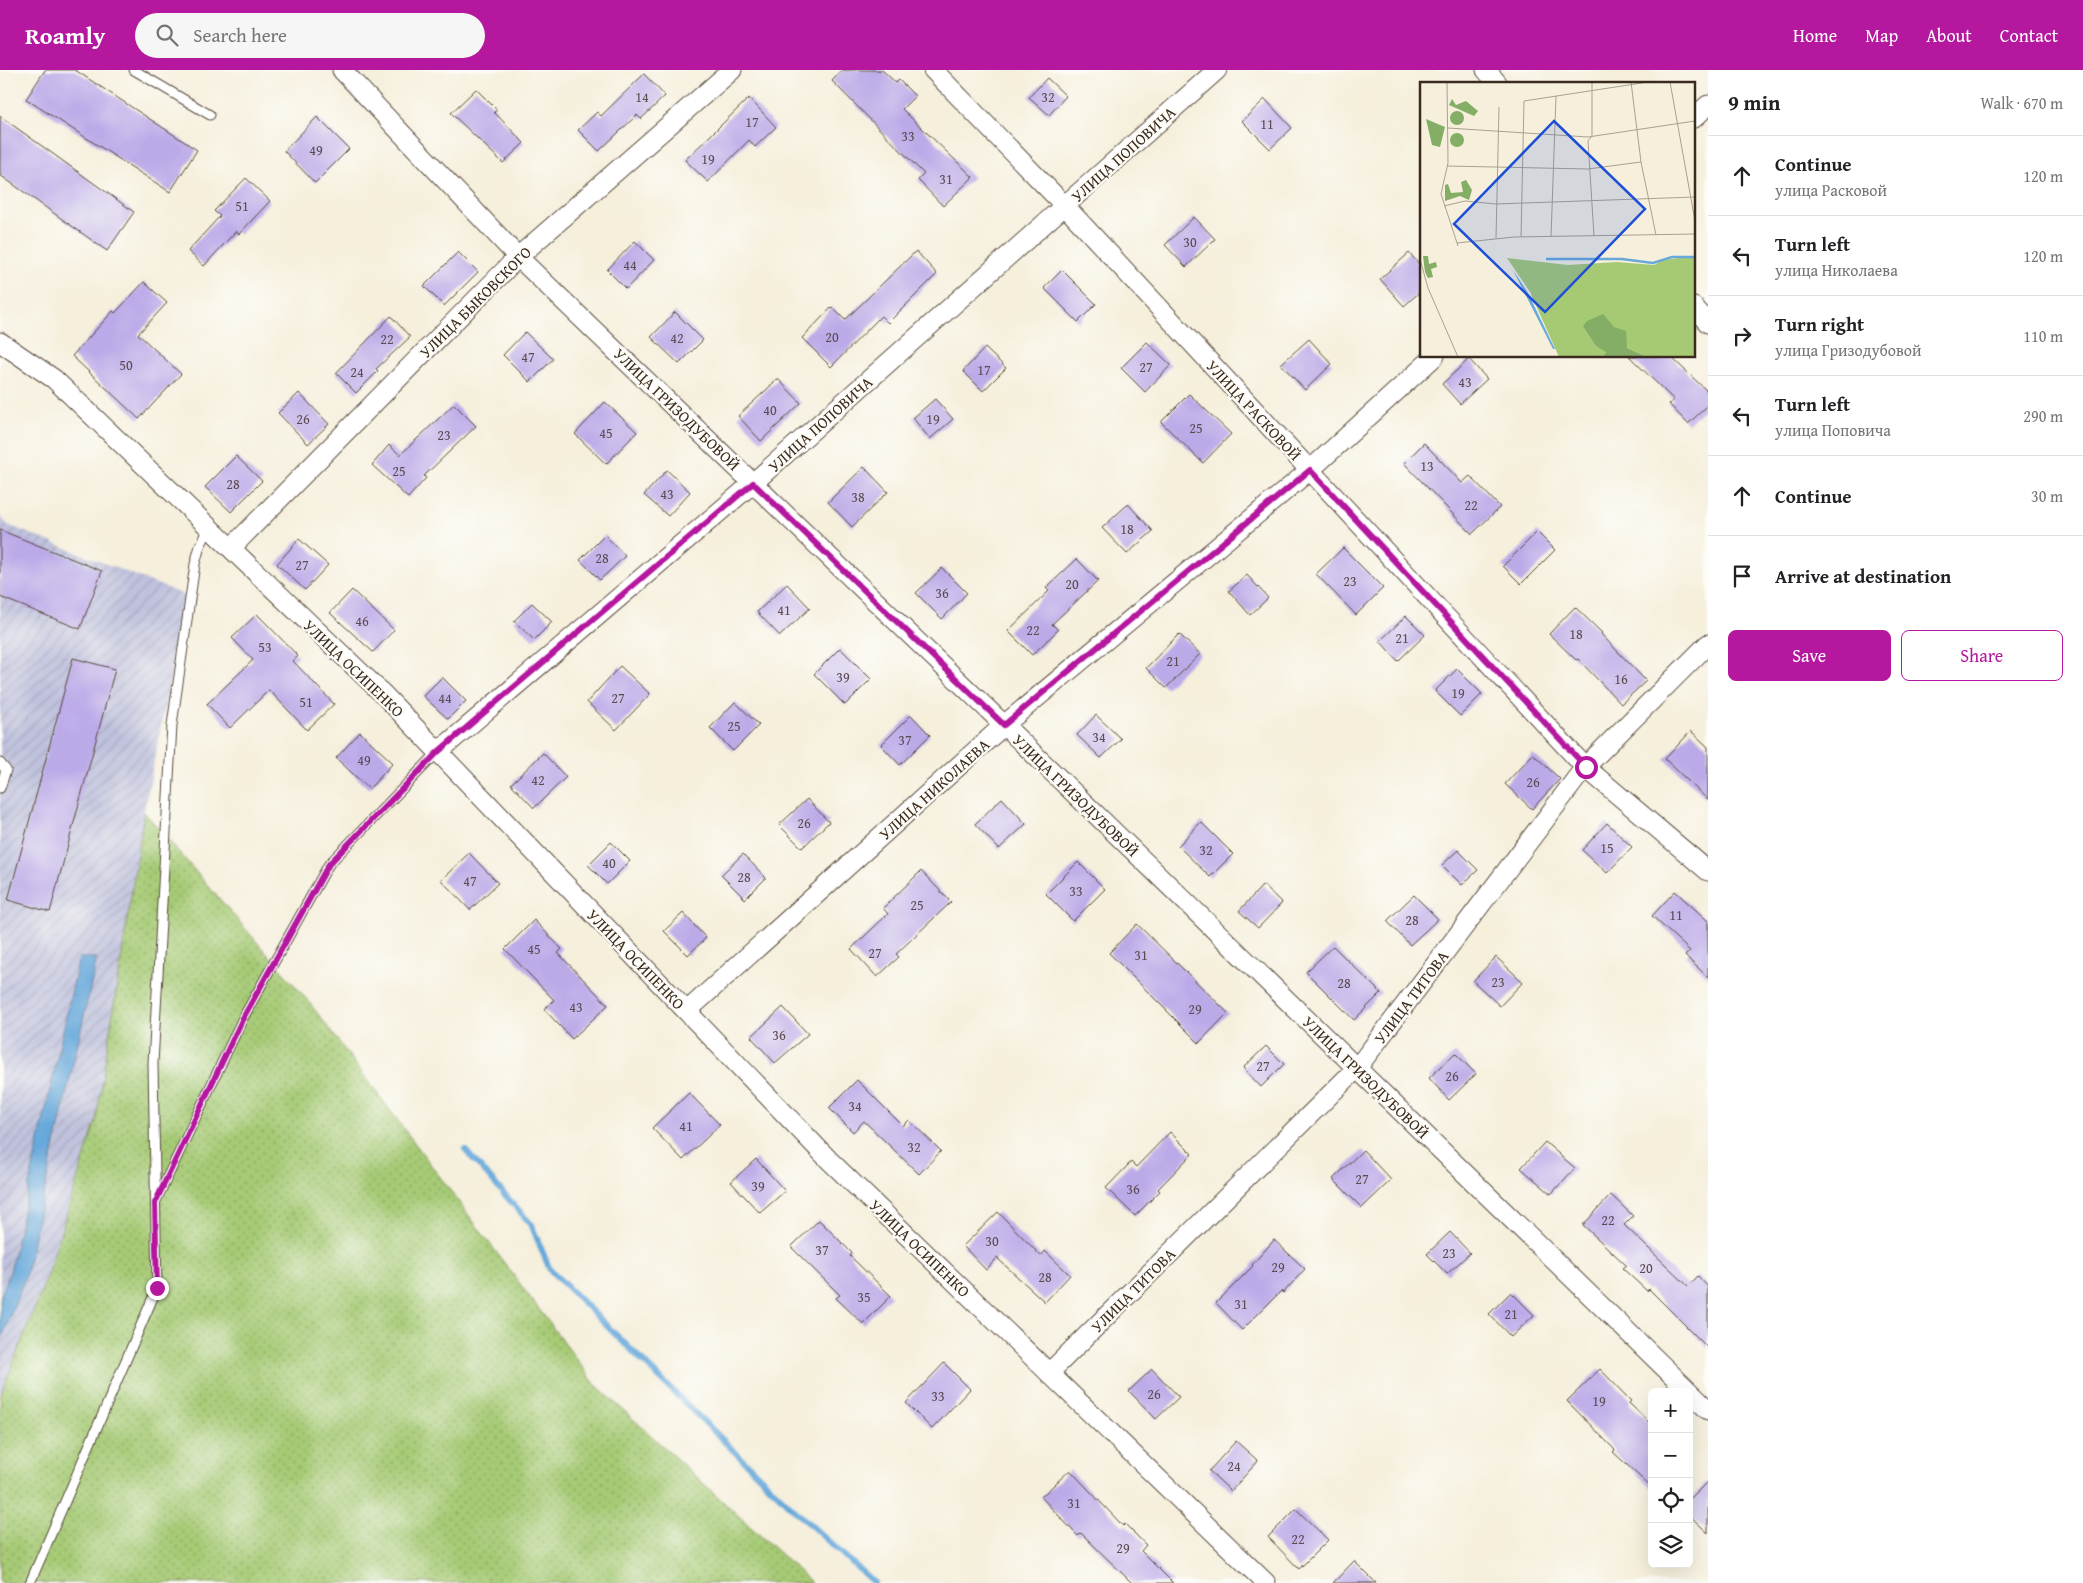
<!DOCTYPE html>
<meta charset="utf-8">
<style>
:root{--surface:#fff;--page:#f6f6f6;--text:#202124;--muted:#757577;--line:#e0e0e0;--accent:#b5179e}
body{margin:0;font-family:"Gentium Book Plus",serif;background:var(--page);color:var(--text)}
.controls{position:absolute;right:15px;bottom:15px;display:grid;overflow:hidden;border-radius:8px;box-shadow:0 5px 20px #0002}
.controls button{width:45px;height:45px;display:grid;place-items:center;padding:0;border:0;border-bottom:1px solid var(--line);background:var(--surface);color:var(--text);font:25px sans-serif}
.stop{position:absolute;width:15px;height:15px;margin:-11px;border:4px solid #b5179e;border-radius:50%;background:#fff}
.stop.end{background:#b5179e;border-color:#fff;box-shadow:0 1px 5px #0008}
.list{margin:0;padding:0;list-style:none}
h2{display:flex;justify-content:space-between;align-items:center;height:65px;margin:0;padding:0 20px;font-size:21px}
h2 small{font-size:16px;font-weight:400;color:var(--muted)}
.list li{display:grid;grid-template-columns:32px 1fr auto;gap:15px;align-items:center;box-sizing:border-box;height:80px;padding:0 20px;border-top:1px solid var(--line)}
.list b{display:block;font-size:19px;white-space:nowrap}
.list p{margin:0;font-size:16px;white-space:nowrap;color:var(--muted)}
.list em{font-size:16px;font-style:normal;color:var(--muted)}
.actions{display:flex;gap:10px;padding:15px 20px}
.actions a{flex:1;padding:11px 0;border:1px solid var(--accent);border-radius:8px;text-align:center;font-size:18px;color:var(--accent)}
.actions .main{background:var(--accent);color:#fff}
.icon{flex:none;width:28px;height:28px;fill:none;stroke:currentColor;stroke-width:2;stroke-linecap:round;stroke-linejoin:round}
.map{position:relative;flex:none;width:1708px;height:1513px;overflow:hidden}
header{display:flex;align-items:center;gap:30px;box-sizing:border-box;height:70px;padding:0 25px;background:var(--accent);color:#fff}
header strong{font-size:24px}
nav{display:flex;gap:28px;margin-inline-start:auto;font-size:18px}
.search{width:350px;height:45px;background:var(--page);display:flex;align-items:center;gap:12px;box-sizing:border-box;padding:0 18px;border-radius:28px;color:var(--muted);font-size:19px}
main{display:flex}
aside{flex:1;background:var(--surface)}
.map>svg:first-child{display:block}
</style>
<header>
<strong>Roamly</strong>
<div class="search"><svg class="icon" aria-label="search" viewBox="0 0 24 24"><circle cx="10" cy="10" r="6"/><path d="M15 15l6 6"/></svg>Search here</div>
<nav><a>Home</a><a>Map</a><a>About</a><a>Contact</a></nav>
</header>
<main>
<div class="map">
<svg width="1708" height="1513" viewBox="0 0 1708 1513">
<defs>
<pattern id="industrial-furrows" width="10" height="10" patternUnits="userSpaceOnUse" patternTransform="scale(1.25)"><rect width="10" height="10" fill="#c0c2dd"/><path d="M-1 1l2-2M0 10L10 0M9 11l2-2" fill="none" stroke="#a6a7bd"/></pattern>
<pattern id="grass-dots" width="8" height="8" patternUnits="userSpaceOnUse" patternTransform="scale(1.25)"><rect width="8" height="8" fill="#a6ca74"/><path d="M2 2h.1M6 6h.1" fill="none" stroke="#88a45f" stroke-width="1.8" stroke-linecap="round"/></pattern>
</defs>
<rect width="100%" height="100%" fill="#fdfcf7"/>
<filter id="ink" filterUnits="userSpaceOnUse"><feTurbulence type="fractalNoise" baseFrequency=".02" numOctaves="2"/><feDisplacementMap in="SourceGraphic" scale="10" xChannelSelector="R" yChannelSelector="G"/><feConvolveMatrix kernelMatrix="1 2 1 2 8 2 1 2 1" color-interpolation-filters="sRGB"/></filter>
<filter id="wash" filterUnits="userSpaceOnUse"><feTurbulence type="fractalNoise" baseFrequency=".0096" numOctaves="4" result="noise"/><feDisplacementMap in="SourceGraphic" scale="20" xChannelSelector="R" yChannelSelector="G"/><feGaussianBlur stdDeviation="1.12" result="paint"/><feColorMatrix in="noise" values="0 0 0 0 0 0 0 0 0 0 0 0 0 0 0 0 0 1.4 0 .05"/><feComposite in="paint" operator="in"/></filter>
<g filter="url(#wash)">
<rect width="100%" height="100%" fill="#f5efdc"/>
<path fill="url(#industrial-furrows)" d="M0,446l8,9 179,71 -43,216 -48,309 -51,161 -45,114z"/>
<path fill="url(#grass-dots)" stroke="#707a49" d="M144,742l165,190 286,382 217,199h-812v-187l45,-114 51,-161z"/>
<path fill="#67a9db" stroke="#516a7c" d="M79,888h18l-72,319 -25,66v-45l10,-26z"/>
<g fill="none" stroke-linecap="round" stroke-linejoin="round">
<path stroke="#67a9db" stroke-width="6" d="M465,1080l66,74 19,46 242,238 82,75"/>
</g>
<g id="blocks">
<g fill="#bbaae8">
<path d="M45,0h30l122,80 -27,42 -144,-93z"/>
<path d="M842,0h40l14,13 3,-3 16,16 -13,13 71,68 -30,29 -25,-26 6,-6 -92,-93z"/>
<path d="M644,4l21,22 -24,23 -4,-4 -38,36 -21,-21 19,-18 4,4z"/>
<path d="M1047,8l19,18 -17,19 -20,-18z"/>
<path d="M476,19l21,21 -3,2 30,31 -21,20 -52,-50z"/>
<path d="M749,28l27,29 -21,20 -6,-7 -41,42 -23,-22z"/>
<path d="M1265,29l27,29 -22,21 -28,-28z"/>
<path d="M0,46l134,96 -27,39 -107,-76z"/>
<path d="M317,47l32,32 -34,34 -31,-32z"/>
<path d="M246,108l24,23 -31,33 -3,-3 -32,35 -16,-15 32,-35 -6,-5z"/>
<path d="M1194,147l21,22 -29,28 -21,-22z"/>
<path d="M635,171l19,19 -28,29 -19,-19z"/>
<path d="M916,181l21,23 -49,49 -7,-7 -50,51 -29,-29 30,-31 13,13z"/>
<path d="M458,182l20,20 -34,34 -20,-20z"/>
<path d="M1409,183l13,14v23l-18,16 -24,-27z"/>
<path d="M1062,200l34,34 -18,18 -34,-34z"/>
<path d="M144,212l23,21 -29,31 43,40 -42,45 -67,-63 41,-45 2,2z"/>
<path d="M675,242l28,28 -24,24 -28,-27z"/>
<path d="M391,246l19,21 -34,32 2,2 -22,22 -20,-20z"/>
<path d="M525,262l28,27 -23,23 -27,-27z"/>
<path d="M1309,269l23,25 -27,26 -24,-26z"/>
<path d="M1147,272l24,23 -26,27 -24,-24z"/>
<path d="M985,278l21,20 -23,23 -20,-20z"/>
<path d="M1629,286h41l38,36v13l-20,19 -19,-20 5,-4z"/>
<path d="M1469,289l18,20 -27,25 -18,-20z"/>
<path d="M778,309l23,24 -40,38 -23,-25z"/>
<path d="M299,323l30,31 -21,20 -30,-31z"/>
<path d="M1189,324l42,40 -28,29 -42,-41z"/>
<path d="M935,329l18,20 -23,20 -17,-21z"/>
<path d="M605,332l32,30 -31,32 -31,-30z"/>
<path d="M454,334l22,22 -52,50 2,2 -18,20 -36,-33 17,-20 11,10z"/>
<path d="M1424,373l38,40 8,-7 30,31 -28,27 -68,-71z"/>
<path d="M236,386l26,25 -31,31 -26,-25z"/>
<path d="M864,397l24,25 -36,35 -24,-25z"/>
<path d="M667,400l23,22 -22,24 -24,-21z"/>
<path d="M1128,434l25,27 -26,23 -25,-26z"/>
<path d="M0,460l102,41 -22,58 -80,-32z"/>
<path d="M1537,462l18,18 -34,34 -18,-18z"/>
<path d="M605,465l20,21 -25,24 -20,-20z"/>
<path d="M299,469l29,26 -23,25 -28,-26z"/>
<path d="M1343,478l40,40 -27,27 -40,-41z"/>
<path d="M1077,489l21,22 -46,43 6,6 -26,25 -24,-24 41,-40 -3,-3z"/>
<path d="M942,498l25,25 -25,26 -26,-26z"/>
<path d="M1247,505l21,23 -18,17 -21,-24z"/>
<path d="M787,514l23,24 -30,28 -23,-24z"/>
<path d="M352,520l42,40 -21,22 -43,-39z"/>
<path d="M532,533l20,19 -18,18 -20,-19z"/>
<path d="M1575,537l27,26 -1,1 45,47 -25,23 -43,-45 -2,1 -27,-26z"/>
<path d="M257,544l41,42 -5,5 41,43 -27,26 -38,-40 -39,38 -23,-24 46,-44 -21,-22z"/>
<path d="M1406,546l19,19 -27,26 -18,-20z"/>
<path d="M1179,564l21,20 -34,34 -20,-20z"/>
<path d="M840,578l31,31 -26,26 -31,-31z"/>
<path d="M73,588l42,11 -65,243 -42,-12z"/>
<path d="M620,596l30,28 -34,36 -29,-28z"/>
<path d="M1457,599l25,25 -22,22 -25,-25z"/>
<path d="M442,607l24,24 -18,18 -25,-23z"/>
<path d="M735,632l24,23 -26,26 -23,-23z"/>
<path d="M911,645l19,20 -30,30 -19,-20z"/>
<path d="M1096,645l25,24 -20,19 -24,-23z"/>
<path d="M1691,661l17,16v53l-43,-41z"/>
<path d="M360,662l33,31 -24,26 -33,-31z"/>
<path d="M543,683l23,24 -32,31 -23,-24z"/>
<path d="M1533,684l27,25 -28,30 -27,-25z"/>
<path d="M1002,728l24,26 -27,25 -24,-25z"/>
<path d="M807,729l22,23 -27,26 -23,-23z"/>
<path d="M1201,752l32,32 -23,23 -32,-31z"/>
<path d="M1607,753l25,24 -25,26 -25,-23z"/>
<path d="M611,772l19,19 -23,23 -19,-19z"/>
<path d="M1458,780l20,20 -16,15 -20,-20z"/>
<path d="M469,783l29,30 -28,27 -29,-30z"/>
<path d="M743,784l23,24 -21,21 -24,-24z"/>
<path d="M1078,792l27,27 -32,32 -27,-27z"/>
<path d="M921,801l30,31 -55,52 3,3 -22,20 -26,-28 37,-35 -5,-6z"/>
<path d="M1263,815l19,18 -24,25 -19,-17z"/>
<path d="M1675,821l33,30v56l-23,-21 5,-5 -38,-35z"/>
<path d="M1414,825l24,24 -28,26 -23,-24z"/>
<path d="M683,843l23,25 -18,17 -24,-24z"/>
<path d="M534,850l28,29 -4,4 50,52 -36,34 -28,-30 10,-9 -49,-51z"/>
<path d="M1137,854l91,89 -29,30 -90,-90z"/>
<path d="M1333,876l48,47 -27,27 -48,-48z"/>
<path d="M1496,887l27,25 -23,24 -27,-25z"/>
<path d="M783,937l25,27 -33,29 -24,-26z"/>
<path d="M1266,976l18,18 -23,23 -18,-19z"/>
<path d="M1455,983l21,21 -27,26 -20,-22z"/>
<path d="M857,1010l46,46 6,-6 32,31 -22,23 -55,-53 -11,11 -24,-24z"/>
<path d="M689,1023l31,32 -37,35 -31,-32z"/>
<path d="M1170,1062l22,22 -34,35 2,2 -25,25 -29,-28 25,-26 5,5z"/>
<path d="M1545,1072l30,26 -24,26 -30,-26z"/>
<path d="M1363,1080l28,30 -29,28 -29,-29z"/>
<path d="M756,1089l29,32 -25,22 -29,-31z"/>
<path d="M1611,1125l22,21 -9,9 64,61 10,-10 10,11v61l-59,-59 -2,2 -25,-23 4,-3 -43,-40z"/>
<path d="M998,1142l43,44 4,-5 25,24 -25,27 -48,-44 -11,12 -23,-24z"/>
<path d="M819,1150l33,33 -2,3 41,40 -28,28 -27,-26 4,-3 -49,-48z"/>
<path d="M1450,1162l20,21 -23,21 -20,-20z"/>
<path d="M1274,1170l31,29 -22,24 -2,-2 -39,39 -26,-27 37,-37 -1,-1z"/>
<path d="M1511,1222l23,23 -23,22 -22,-23z"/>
<path d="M944,1293l26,26 -38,40 -26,-26z"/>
<path d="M1152,1299l27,28 -23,22 -27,-28z"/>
<path d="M1600,1299l31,32 -2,2 23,22v63l-39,-36 2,-2 -48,-49z"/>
<path d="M1236,1371l22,20 -27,30 -22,-20z"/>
<path d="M1070,1400l53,56 2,-2 21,21 -5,6 32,32h-41l-51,-50 -3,3 -37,-39z"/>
<path d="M1708,1411v52l-19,-18v-15z"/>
<path d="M1296,1439l32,31 -29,29 -31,-32z"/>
<path d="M1354,1491l22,22h-43z"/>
</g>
</g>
</g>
<g filter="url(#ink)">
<use href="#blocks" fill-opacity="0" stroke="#57483a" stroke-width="1"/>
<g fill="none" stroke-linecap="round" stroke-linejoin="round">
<defs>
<g id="service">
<path d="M134,0l76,45"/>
<path d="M0,693l6,7 -6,18"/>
<path d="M156,1131l87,-183 86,-154 109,-112"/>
<path d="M30,1513l127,-295 -4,-225 19,-338 23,-161 5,-18 9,-17"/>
</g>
<g id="minor">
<path d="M342,0l176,187 486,468 704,685"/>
<path d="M933,0l132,136 520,561 123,104"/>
<path d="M1486,0l12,14"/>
<path d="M1694,48l14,-13"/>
<path d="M1694,237l14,16"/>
<path d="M0,272l54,37 328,314 447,467 437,423"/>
<path d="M231,478l287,-291 214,-187"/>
<path d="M438,682l315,-269 464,-413"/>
<path d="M687,941l317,-286 306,-255 125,-114"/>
<path d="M1049,1303l308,-305 228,-301 123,-123"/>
</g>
</defs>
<use href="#service" stroke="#57483a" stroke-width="11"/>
<use href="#minor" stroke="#57483a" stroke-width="21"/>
<use href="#service" stroke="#fff" stroke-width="9"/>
<use href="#minor" stroke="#fff" stroke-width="19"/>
</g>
</g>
<g fill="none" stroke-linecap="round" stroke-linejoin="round" filter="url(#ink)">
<path stroke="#b5179e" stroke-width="6" d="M157,1218l-2,-85 88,-185 86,-154 109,-112 315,-269 251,242 306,-255 276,297"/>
</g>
<g text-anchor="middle" stroke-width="4.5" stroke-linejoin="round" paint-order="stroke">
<g font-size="14" fill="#5b4a50">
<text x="642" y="32">14</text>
<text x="1048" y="32">32</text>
<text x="752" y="57">17</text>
<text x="1267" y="59">11</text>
<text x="908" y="71">33</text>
<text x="316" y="85">49</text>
<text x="708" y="94">19</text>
<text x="946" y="114">31</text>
<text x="242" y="141">51</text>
<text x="1190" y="177">30</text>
<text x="630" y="200">44</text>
<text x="832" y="272">20</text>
<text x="677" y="273">42</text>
<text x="387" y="274">22</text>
<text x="528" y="292">47</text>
<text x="126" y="300">50</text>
<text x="1146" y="302">27</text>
<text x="984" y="305">17</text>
<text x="357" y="307">24</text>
<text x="1465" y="317">43</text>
<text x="770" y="345">40</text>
<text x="303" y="354">26</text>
<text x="933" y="354">19</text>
<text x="1196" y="363">25</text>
<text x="606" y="368">45</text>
<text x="444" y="370">23</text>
<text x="1427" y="401">13</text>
<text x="399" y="406">25</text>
<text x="233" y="419">28</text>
<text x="667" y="429">43</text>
<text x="858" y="432">38</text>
<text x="1471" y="440">22</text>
<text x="1127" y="464">18</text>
<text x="602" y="493">28</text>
<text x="302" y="500">27</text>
<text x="1350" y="516">23</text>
<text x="1072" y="519">20</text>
<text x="942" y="528">36</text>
<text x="784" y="545">41</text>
<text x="362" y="556">46</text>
<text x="1033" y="565">22</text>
<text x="1576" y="569">18</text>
<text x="1402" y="573">21</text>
<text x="265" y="582">53</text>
<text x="1173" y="596">21</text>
<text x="843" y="612">39</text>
<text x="1621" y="614">16</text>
<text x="1458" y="628">19</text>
<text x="445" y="633">44</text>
<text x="618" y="633">27</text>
<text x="306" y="637">51</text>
<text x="734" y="661">25</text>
<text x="1099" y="672">34</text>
<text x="905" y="675">37</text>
<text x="364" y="695">49</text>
<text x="538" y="715">42</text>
<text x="1533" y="717">26</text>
<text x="804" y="758">26</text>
<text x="1607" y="783">15</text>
<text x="1206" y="785">32</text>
<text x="609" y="798">40</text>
<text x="744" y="812">28</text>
<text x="470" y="816">47</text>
<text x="1076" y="826">33</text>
<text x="917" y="840">25</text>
<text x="1676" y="850">11</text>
<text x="1412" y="855">28</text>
<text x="534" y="884">45</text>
<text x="875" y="888">27</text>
<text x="1141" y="890">31</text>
<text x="1498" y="917">23</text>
<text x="1344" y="918">28</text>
<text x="576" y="942">43</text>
<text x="1195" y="944">29</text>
<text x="779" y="970">36</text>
<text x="1263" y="1001">27</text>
<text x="1452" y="1011">26</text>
<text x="855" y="1041">34</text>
<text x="686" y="1061">41</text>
<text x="914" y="1082">32</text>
<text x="1362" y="1114">27</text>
<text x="758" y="1121">39</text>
<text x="1133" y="1124">36</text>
<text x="1608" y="1155">22</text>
<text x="992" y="1176">30</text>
<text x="822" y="1185">37</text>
<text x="1449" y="1188">23</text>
<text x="1278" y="1202">29</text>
<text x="1646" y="1203">20</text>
<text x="1045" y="1212">28</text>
<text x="864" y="1232">35</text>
<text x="1241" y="1239">31</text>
<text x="1511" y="1249">21</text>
<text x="1154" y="1329">26</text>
<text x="938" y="1331">33</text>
<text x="1599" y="1336">19</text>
<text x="1234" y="1401">24</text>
<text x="1074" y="1438">31</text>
<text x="1298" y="1474">22</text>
<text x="1123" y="1483">29</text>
</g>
<g font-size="16" fill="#3b2a1e" stroke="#fdfcf7">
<text transform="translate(1123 84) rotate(-42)" y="6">УЛИЦА ПОПОВИЧА</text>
<text transform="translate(475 232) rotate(-45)" y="6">УЛИЦА БЫКОВСКОГО</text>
<text transform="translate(677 339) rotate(44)" y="6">УЛИЦА ГРИЗОДУБОВОЙ</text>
<text transform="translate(1254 340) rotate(47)" y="6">УЛИЦА РАСКОВОЙ</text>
<text transform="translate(820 354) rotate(-42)" y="6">УЛИЦА ПОПОВИЧА</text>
<text transform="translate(354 598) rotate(44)" y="6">УЛИЦА ОСИПЕНКО</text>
<text transform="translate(934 719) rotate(-42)" y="6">УЛИЦА НИКОЛАЕВА</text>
<text transform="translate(1076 725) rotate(44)" y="6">УЛИЦА ГРИЗОДУБОВОЙ</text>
<text transform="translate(636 889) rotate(46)" y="6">УЛИЦА ОСИПЕНКО</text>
<text transform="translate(1411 927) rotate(-53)" y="6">УЛИЦА ТИТОВА</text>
<text transform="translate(1366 1007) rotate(44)" y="6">УЛИЦА ГРИЗОДУБОВОЙ</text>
<text transform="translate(920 1178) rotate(44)" y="6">УЛИЦА ОСИПЕНКО</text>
<text transform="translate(1133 1220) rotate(-45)" y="6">УЛИЦА ТИТОВА</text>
</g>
</g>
<g transform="translate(1420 12)">
<rect width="275" height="275" fill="#f5efdc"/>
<path d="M275,174v101h-48l-20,-9 -21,4 -3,5h-44l-29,-65 -23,-34 61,7 49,-3 37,3 9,-5z" fill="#a6ca74"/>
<path d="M32,17l4,6 10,-4 12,10 -4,5 -25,-11zM30 36a7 7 0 1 1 14 0a7 7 0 1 1-14 0ZM6,37l19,8 -5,20 -8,-2zM30 58a7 7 0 1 1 14 0a7 7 0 1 1-14 0ZM46,98l6,10 -3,10 -9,-4 -15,5v-16l3,-1 3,9 12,-1 -2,-10zM3,174h5l1,8 7,-2 1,5 -6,2 2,8 -5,1 -3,-6zM183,232l11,13 12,4 1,17 20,9h-44l3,-5 -10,-6 -13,-20 4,-5z" fill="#84ae66"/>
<path d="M93,188l15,23 27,56h-2z" fill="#67a9db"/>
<path fill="none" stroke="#67a9db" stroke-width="2.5" d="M126,177h76l31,4 19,-6h23"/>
<path fill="none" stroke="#aba090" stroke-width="1" d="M27,0l1,81 -7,31 17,52M172,0v54l-4,5 6,95M211,0l10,80 15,73M250,0l25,139M28,46l140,9 107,-16M27,84l141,3 53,-7M24,124l21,-5 31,3 199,-7M101,155l3,-136 124,-19M131,155l5,-141M76,156l3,-131M37,161l57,-6 181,-3M0,177l8,29 30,69"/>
<path fill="#1d4ed8" fill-opacity="0.15" stroke="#1d4ed8" stroke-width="2.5" d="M134,39l91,88 -100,103 -91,-88z"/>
<rect width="275" height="275" fill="none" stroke="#3b2a1e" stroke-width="2.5"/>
</g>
</svg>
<div class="controls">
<button>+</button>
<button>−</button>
<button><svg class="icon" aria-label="locate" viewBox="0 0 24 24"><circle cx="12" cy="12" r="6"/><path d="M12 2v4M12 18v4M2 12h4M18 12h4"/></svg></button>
<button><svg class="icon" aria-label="layers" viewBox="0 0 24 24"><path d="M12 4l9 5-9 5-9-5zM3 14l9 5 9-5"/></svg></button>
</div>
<div class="stop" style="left:1586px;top:697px"></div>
<div class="stop end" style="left:157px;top:1218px"></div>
</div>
<aside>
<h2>9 min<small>Walk · 670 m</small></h2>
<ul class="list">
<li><svg class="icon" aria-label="ahead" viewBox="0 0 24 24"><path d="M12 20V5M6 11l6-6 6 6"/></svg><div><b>Continue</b><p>улица Расковой</p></div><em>120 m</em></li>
<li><svg class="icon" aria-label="left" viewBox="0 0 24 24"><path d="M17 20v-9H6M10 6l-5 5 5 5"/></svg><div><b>Turn left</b><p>улица Николаева</p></div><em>120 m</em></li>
<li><svg class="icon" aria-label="right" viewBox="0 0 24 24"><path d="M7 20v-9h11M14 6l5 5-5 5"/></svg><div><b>Turn right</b><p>улица Гризодубовой</p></div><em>110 m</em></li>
<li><svg class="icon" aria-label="left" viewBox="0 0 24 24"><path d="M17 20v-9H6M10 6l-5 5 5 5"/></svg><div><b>Turn left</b><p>улица Поповича</p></div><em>290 m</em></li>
<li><svg class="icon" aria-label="ahead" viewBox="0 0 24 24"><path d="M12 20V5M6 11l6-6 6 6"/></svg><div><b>Continue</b></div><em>30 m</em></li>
<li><svg class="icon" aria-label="arrive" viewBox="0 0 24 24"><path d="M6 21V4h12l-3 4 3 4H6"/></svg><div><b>Arrive at destination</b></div></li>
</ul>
<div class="actions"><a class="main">Save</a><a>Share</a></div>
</aside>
</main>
